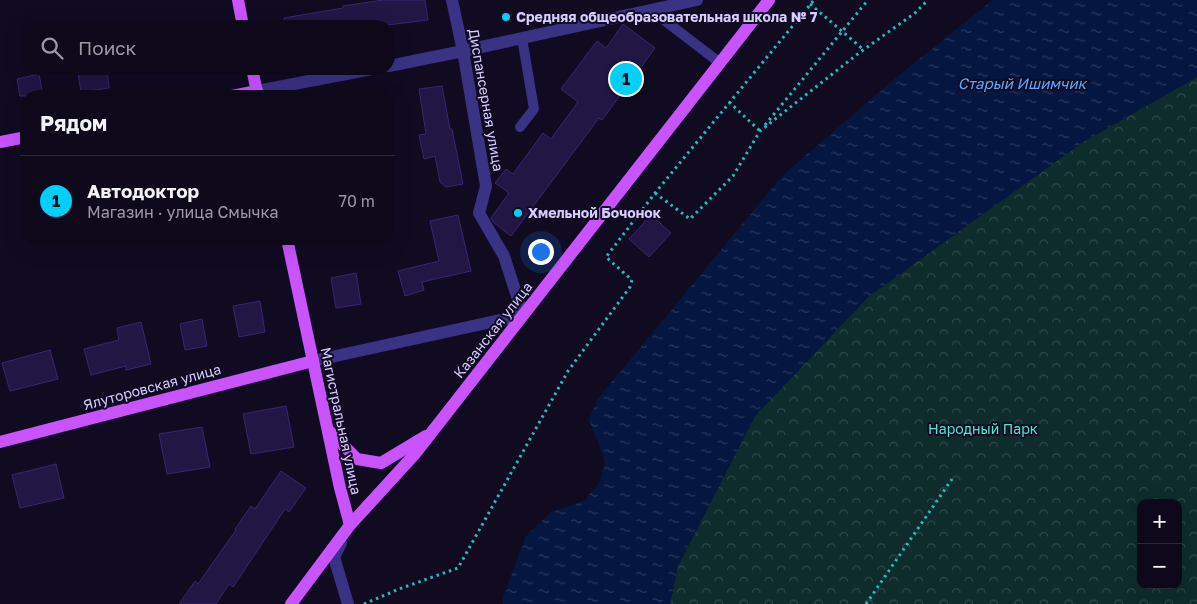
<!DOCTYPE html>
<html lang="ru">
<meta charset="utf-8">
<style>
:root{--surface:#0d081a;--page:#161123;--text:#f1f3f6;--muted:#9a9aa2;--line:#2d2939;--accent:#00cff7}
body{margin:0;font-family:"Golos Text",sans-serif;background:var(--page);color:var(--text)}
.controls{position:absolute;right:15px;bottom:15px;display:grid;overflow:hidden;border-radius:10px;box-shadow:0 5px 20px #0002}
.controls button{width:45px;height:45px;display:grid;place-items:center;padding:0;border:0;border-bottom:1px solid var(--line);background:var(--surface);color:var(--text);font:25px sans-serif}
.you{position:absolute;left:540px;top:251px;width:18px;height:18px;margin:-12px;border:4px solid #fff;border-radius:50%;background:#1a73e8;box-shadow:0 0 0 8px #1a73e833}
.badge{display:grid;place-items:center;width:32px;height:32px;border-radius:50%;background:var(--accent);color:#111;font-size:16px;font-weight:700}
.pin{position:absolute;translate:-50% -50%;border:2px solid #fff;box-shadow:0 1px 5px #0006}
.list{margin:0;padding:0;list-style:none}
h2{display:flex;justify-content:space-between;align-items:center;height:65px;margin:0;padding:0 20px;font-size:21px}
h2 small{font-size:16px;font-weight:400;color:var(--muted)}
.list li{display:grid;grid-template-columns:32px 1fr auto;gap:15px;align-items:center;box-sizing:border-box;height:90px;padding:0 20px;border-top:1px solid var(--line)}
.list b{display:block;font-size:19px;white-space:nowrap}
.list p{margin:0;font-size:16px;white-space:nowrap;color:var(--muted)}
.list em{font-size:16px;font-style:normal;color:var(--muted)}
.icon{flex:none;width:28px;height:28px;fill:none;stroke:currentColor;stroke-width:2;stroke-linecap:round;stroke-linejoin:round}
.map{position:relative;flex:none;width:1197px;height:604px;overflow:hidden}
.search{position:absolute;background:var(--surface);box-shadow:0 5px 20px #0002;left:20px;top:20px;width:375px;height:55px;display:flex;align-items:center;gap:12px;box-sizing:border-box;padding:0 18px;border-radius:20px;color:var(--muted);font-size:19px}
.panel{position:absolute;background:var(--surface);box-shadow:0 5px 20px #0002;left:20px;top:90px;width:375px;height:155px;border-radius:20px}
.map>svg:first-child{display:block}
</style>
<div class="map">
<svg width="1197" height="604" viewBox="0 0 1197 604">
<defs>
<pattern id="forest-crowns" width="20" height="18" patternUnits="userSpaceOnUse" patternTransform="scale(1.25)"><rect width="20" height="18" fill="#0e2c2c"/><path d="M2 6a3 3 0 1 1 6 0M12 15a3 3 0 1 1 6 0" fill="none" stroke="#30494c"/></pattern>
<pattern id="water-ripples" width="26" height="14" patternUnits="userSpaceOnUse" patternTransform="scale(1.25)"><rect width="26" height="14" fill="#051741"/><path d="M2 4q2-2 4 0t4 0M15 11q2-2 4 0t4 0" fill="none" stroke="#29385e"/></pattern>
</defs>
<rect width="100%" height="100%" fill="#110b22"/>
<path fill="url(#forest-crowns)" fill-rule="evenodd" d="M1197,77v527h-527l8,-38 77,-150 113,-119 215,-155zM1141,503h37v82h-37z"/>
<path fill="url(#water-ripples)" d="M993,0h204v77l-114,65 -215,155 -113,119 -77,150 -8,38h-167v-6l23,-62 25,-24 33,-11 16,-19 5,-21 -8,-22 -8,-19 8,-20 186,-225 114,-98z"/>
<g fill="#221645" stroke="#3a2573">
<path d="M383,0h42l3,20 -49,6h-95v-8l59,-10v-2z"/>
<path d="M623,24l32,24 -53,72 -3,-2 -88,118 -17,-13 -3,-5 18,-25 -14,-10 11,-14 7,5 30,-41 8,6 27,-37 -17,-13 36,-48 9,7z"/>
<path d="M107,69l2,19 -28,4 -3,-19z"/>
<path d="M39,74l4,22h-23l-3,-17z"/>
<path d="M442,86l8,43h2l11,55 -17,3 -6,-5 -5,-26 -11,3 -5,-24 7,-1 -7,-45z"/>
<path d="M458,215l13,56 -49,11 2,8 -19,6 -7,-25 41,-10 -9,-40z"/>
<path d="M651,215l20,18 -22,24 -20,-18z"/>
<path d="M356,273l5,31 -25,4 -5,-30z"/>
<path d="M260,301l5,31 -26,5 -6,-31z"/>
<path d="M202,319l5,27 -22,4 -5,-26z"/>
<path d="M141,322l10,42 -25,6v-4l-35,9 -7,-26 35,-9 -2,-12z"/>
<path d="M50,350l8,29 -48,12 -8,-28z"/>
<path d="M286,406l8,41 -43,7 -8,-40z"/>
<path d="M202,427l8,40 -43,7 -8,-40z"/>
<path d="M56,464l8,34 -44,10 -8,-33z"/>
<path d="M281,471l25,17 -17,24 -4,-3 -52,78 -4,-3 -13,20h-37l16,-23 3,3 38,-54 -1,-1 16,-23 4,3z"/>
</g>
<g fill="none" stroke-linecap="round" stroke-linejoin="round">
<g stroke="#23bcbc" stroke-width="3" stroke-dasharray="2.5 4" stroke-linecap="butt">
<path d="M810,4l54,46"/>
<path d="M729,102l31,29 1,-1"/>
<path d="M765,125l103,-125"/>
<path d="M655,193l35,26 43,-43 27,-45 99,-78 56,-40 13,-13"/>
<path d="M364,604l35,-15 59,-21 110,-197 62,-84 2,-7 -26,-23 49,-64 159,-193"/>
<path d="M866,604l86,-125"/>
</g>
<g stroke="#3a3285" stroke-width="10">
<path d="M651,10l69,53"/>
<path d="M520,127l14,-18 -12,-71"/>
</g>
<g stroke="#3a3285" stroke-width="12">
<path d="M452,0l11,51 23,135 -7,27 25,43 19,59"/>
<path d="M389,66l74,-15 234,-51"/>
<path d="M257,91l115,-22"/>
<path d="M341,543l-7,14 14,47"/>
</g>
<path stroke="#3a3285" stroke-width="12" d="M313,361l210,-46"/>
<g stroke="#c953ff" stroke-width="12">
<path d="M238,0l5,26"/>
<path d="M252,69l6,27"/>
<path d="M232,96l25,-5"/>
<path d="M0,142l26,-5"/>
<path d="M287,239l53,249 10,37"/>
<path d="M328,430l29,29 24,4 45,-27"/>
<path d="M0,442l313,-81"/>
<path d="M291,604l59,-79 64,-70 355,-455"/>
</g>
</g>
<g fill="#00cff7" stroke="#110b22" stroke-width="2">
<circle cx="506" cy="17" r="5"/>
<circle cx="518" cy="213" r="5"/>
</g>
<g text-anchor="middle" stroke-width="4" stroke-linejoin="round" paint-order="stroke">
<g font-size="14" font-weight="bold" fill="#d5ccff" stroke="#110b22" text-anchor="start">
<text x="516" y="22">Средняя общеобразовательная школа № 7</text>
<text x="528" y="218">Хмельной Бочонок</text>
</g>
<g font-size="14" fill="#d5ccff" stroke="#110b22">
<text transform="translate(486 100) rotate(80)" y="5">Диспансерная улица</text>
<text transform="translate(493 330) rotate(-52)" y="5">Казанская улица</text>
<text transform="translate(152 387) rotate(-15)" y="5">Ялуторовская улица</text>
<text transform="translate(341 421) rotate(78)" y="5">Магистральная улица</text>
</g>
<g font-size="14" fill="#4ee9cc" stroke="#110b22">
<text x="983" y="434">Народный Парк</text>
</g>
<g font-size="15" font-style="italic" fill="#5aa8ff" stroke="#110b22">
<text x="1022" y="89">Старый Ишимчик</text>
</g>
</g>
</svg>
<div class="controls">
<button>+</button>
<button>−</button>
</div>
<div class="you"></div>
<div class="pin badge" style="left:626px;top:79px">1</div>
<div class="search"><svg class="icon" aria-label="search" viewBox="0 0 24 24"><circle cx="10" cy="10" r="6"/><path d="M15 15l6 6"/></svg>Поиск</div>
<section class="panel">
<h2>Рядом<small></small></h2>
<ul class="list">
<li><span class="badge">1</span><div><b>Автодоктор</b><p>Магазин · улица Смычка</p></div><em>70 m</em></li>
</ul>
</section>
</div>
